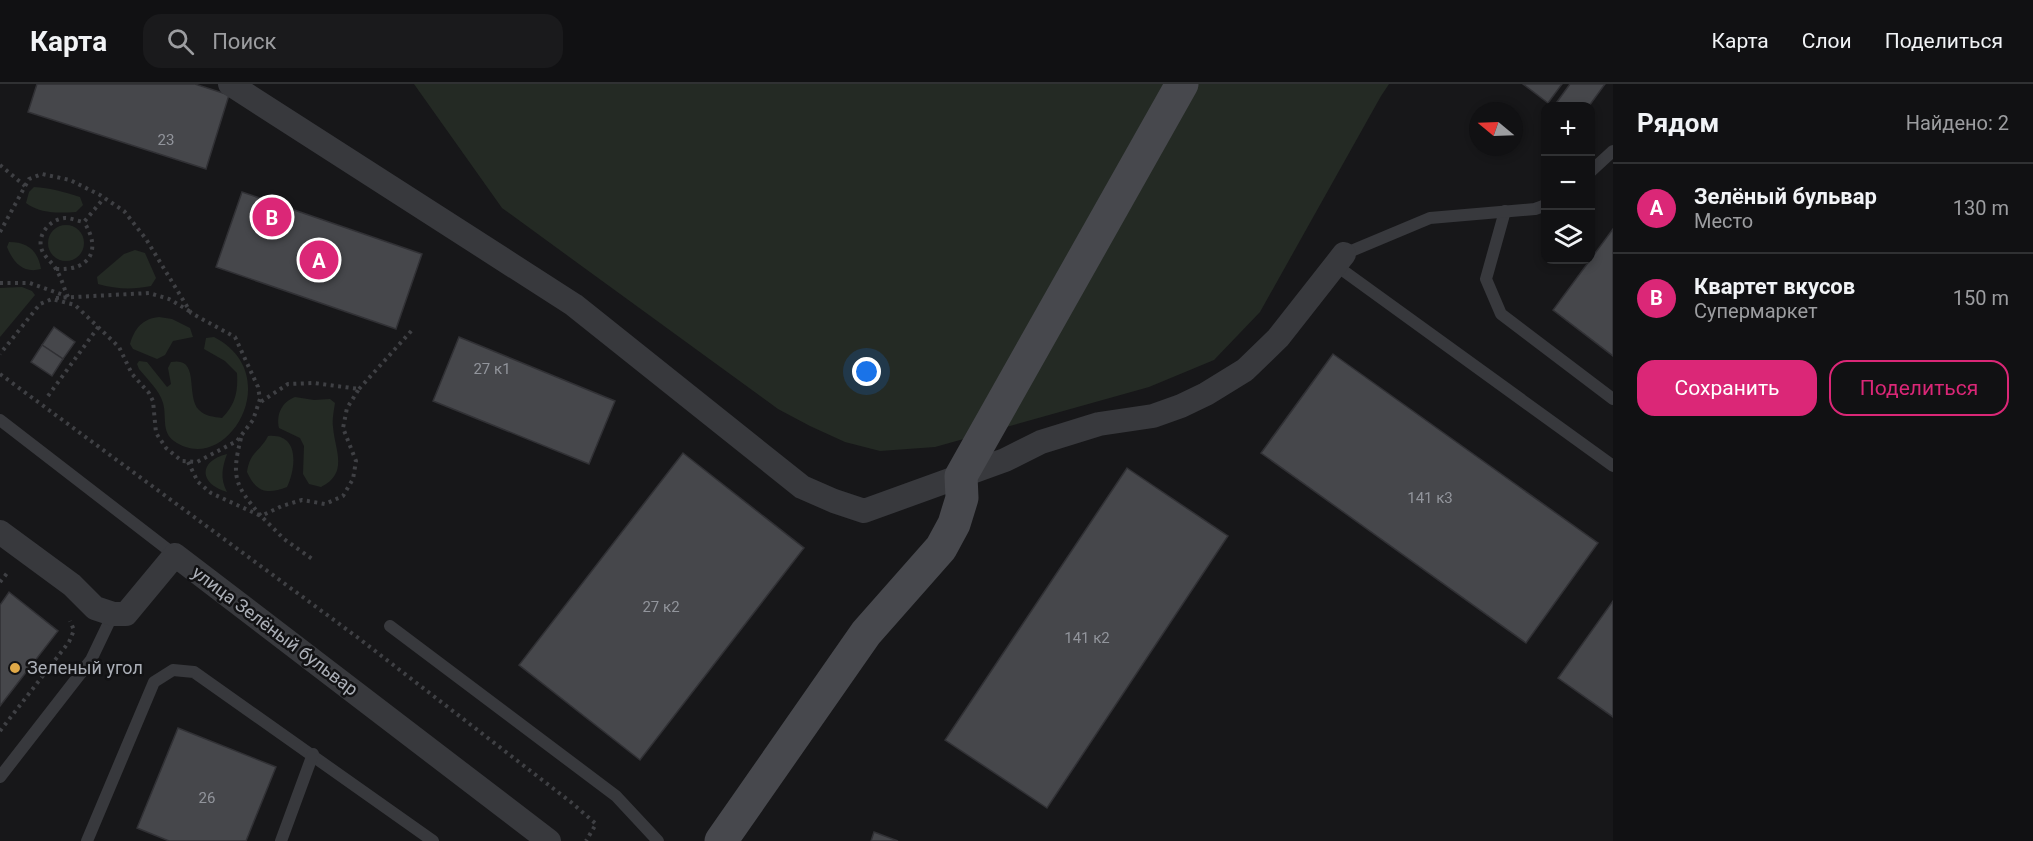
<!DOCTYPE html>
<html lang="ru">
<meta charset="utf-8">
<style>
:root{--surface:#111113;--page:#1a1a1c;--text:#f1f3f6;--muted:#9c9da0;--line:#303133;--accent:#db2777}
body{margin:0;font-family:Roboto,sans-serif;background:var(--page);color:var(--text)}
.controls{position:absolute;right:18px;top:18px;display:grid;overflow:hidden;border-radius:12px;box-shadow:0 3px 9px #0003}
.controls button{width:54px;height:54px;display:grid;place-items:center;padding:0;border:0;border-bottom:2px solid var(--line);background:var(--surface);color:var(--text);font:30px sans-serif}
.compass{position:absolute;left:1469px;top:18px;width:54px;height:54px;border-radius:50%;background:var(--surface);box-shadow:0 3px 9px #0003;rotate:289deg}
.you{position:absolute;left:867px;top:288px;width:21px;height:21px;margin:-15px;border:4px solid #fff;border-radius:50%;background:#1a73e8;box-shadow:0 0 0 9px #1a73e833}
.badge{display:grid;place-items:center;width:39px;height:39px;border-radius:50%;background:var(--accent);color:#fff;font-size:20px;font-weight:700}
.pin{position:absolute;translate:-50% -50%;border:3px solid #fff;box-shadow:0 2px 6px #0006}
.list{margin:0;padding:0;list-style:none}
h2{display:flex;justify-content:space-between;align-items:center;height:78px;margin:0;padding:0 24px;font-size:26px}
h2 small{font-size:20px;font-weight:400;color:var(--muted)}
.list li{display:grid;grid-template-columns:39px 1fr auto;gap:18px;align-items:center;box-sizing:border-box;height:90px;padding:0 24px;border-top:2px solid var(--line)}
.list b{display:block;font-size:22px;white-space:nowrap}
.list p{margin:0;font-size:20px;white-space:nowrap;color:var(--muted)}
.list em{font-size:20px;font-style:normal;color:var(--muted)}
.actions{display:flex;gap:12px;padding:18px 24px}
.actions a{flex:1;padding:14px 0;border:2px solid var(--accent);border-radius:18px;text-align:center;font-size:21px;color:var(--accent)}
.actions .main{background:var(--accent);color:#fff}
.icon{flex:none;width:33px;height:33px;fill:none;stroke:currentColor;stroke-width:2;stroke-linecap:round;stroke-linejoin:round}
.map{position:relative;flex:none;width:1613px;height:757px;overflow:hidden}
header{display:flex;align-items:center;gap:36px;box-sizing:border-box;height:84px;padding:0 30px;background:var(--surface);border-bottom:2px solid var(--line)}
header strong{font-size:28px}
nav{display:flex;gap:33px;margin-inline-start:auto;font-size:21px}
.search{width:420px;height:54px;background:var(--page);display:flex;align-items:center;gap:15px;box-sizing:border-box;padding:0 21px;border-radius:18px;color:var(--muted);font-size:22px}
main{display:flex}
aside{flex:1;background:var(--surface)}
.map>svg:first-child{display:block}
</style>
<header>
<strong>Карта</strong>
<div class="search"><svg class="icon" aria-label="search" viewBox="0 0 24 24"><circle cx="10" cy="10" r="6"/><path d="M15 15l6 6"/></svg>Поиск</div>
<nav><a>Карта</a><a>Слои</a><a>Поделиться</a></nav>
</header>
<main>
<div class="map">
<svg width="1613" height="757" viewBox="0 0 1613 757">
<rect width="100%" height="100%" fill="#171719"/>
<g fill="#242a24">
<path d="M414,0h975l-8,12 -121,216 -46,48 -65,27 -214,60 -55,4 -35,-9 -35,-16 -32,-17 -276,-201z"/>
<path d="M34,103c16,1 31,5 46,10l3,8 -7,7c-18,1 -35,2 -50,-9l3,-11z"/>
<circle cx="66" cy="159" r="18"/>
<path d="M9,158c19,0 29,9 32,27 -18,5 -28,-7 -34,-22z"/>
<path d="M135,166l10,3 11,25 -5,8c-19,4 -35,3 -53,-2l-1,-7 27,-23z"/>
<path d="M22,203l10,4 3,4 -35,42v-49z"/>
<path d="M159,233l13,2 18,9 3,9 -20,4 -8,14 -8,4 -24,-10 -3,-5c5,-16 12,-25 29,-27z"/>
<path d="M214,253c74,38 12,141 -40,104 -13,-9 -7,-25 -11,-38 -3,-12 -16,-24 -24,-34l-2,-5 2,-3 8,1 20,25 4,-3 -3,-16 3,-6c30,-6 14,34 28,48 6,6 15,7 23,8 14,-14 16,-27 15,-45l-12,-12 -21,-12 2,-11z"/>
<path d="M295,313l19,3 16,-1 5,4c-1,7 -3,16 -2,24 2,24 16,46 -12,60l-12,-3 -6,-10 1,-28 -4,-8 -21,-10c-3,-14 3,-26 16,-31z"/>
<path d="M268,352c32,-3 28,32 19,51 -20,8 -31,5 -40,-15 3,-21 13,-20 21,-36z"/>
<path d="M227,370c-5,14 -7,24 0,38 -28,-8 -29,-31 0,-38z"/>
</g>
<g fill="#46474b" stroke="#313135" stroke-width="1.5">
<path d="M37,0h158l34,11 -23,74 -178,-57z"/>
<path d="M1523,0h39l-14,19z"/>
<path d="M1570,0h35l-16,22h-35z"/>
<path d="M242,108l180,62 -26,75 -180,-62z"/>
<path d="M1613,145v127l-60,-46z"/>
<path d="M54,243l21,15 -12,17 -21,-14z"/>
<path d="M459,253l156,64 -26,63 -156,-63z"/>
<path d="M42,261l21,14 -11,17 -21,-14z"/>
<path d="M1333,270l265,189 -72,100 -265,-190z"/>
<path d="M683,369l121,95 -164,212 -121,-95z"/>
<path d="M1127,384l101,68 -181,272 -102,-68z"/>
<path d="M9,508l49,39 -58,75v-101z"/>
<path d="M1613,517v116l-55,-39z"/>
<path d="M178,644l98,39 -30,74h-77l-32,-13z"/>
<path d="M874,748l24,9h-27z"/>
</g>
<g fill="none" stroke-linecap="round" stroke-linejoin="round">
<g stroke="#3f4044" stroke-width="4" stroke-dasharray="3 4.5" stroke-linecap="butt">
<path d="M0,81l25,21"/>
<path d="M0,148l29,-53 13,-5 28,6 30,15 24,16 22,28 45,74 44,24 23,50 2,12 -7,21 -16,21 -40,21 -15,-1 -16,-13 -10,-15 -3,-32 -4,-8 -17,-19 -13,-27 -44,-42 -23,-6 -12,5 -40,50"/>
<path d="M56,185c34,2 46,-19 28,-47"/>
<path d="M0,199h30l36,13"/>
<path d="M68,213c-4,-8 -6,-18 -11,-26 -4,-9 -14,-14 -16,-24 -3,-14 10,-28 24,-29 6,0 13,3 19,4l20,-24"/>
<path d="M56,214l93,-5 20,6 22,13"/>
<path d="M0,290l357,263 215,166 24,21 -10,17"/>
<path d="M359,305l54,-60"/>
<path d="M48,312l51,-70"/>
<path d="M241,354c-10,40 -6,47 20,78l21,-10 20,-6 23,4 18,-8 10,-17 3,-18 -13,-33 4,-20 12,-19 -45,-6 -26,1 -29,19"/>
<path d="M188,378l10,20 13,11 50,23 23,23 31,22"/>
<path d="M0,498l8,-10"/>
<path d="M0,647l69,-89 5,-12 -4,-9"/>
</g>
<g stroke="#38393d" stroke-width="12">
<path d="M1590,88l23,-21"/>
<path d="M1505,127l-19,68 15,35 112,85"/>
<path d="M1344,170l86,-36 105,-9 11,-4"/>
<path d="M1334,180l279,202"/>
<path d="M0,336l175,135"/>
<path d="M390,542l226,170 42,45"/>
<path d="M0,693l91,-117 22,-46"/>
<path d="M87,757l67,-159 19,-12 21,2 239,169"/>
<path d="M281,757l32,-87"/>
</g>
<g stroke="#38393d" stroke-width="24">
<path d="M230,0l344,221 228,182 32,14 30,10 141,-51 36,-18 58,-18 54,-8 28,-10 25,-12 39,-24 33,-32 66,-84"/>
<path d="M0,448l72,53 23,23 18,6h13l49,-59 374,286"/>
</g>
<path stroke="#47484d" stroke-width="33" d="M721,757l145,-208 75,-85 13,-24 8,-26 -1,-22 221,-392"/>
</g>
<circle fill="#e0a948" stroke="#121214" stroke-width="2" cx="15" cy="584" r="6"/>
<g text-anchor="middle" stroke-width="5" stroke-linejoin="round" paint-order="stroke">
<g font-size="15" fill="#92959c">
<text x="166" y="61">23</text>
<text x="492" y="290">27 к1</text>
<text x="1430" y="419">141 к3</text>
<text x="661" y="528">27 к2</text>
<text x="1087" y="559">141 к2</text>
<text x="207" y="719">26</text>
</g>
<g font-size="18" fill="#abafb7" stroke="#121214">
<text transform="translate(275 547) rotate(37)" y="6">улица Зелёный бульвар</text>
</g>
<g font-size="18" fill="#abafb7" stroke="#121214" text-anchor="start">
<text x="27" y="590">Зеленый угол</text>
</g>
</g>
</svg>
<div class="controls">
<button>+</button>
<button>−</button>
<button><svg class="icon" aria-label="layers" viewBox="0 0 24 24"><path d="M12 4l9 5-9 5-9-5zM3 14l9 5 9-5"/></svg></button>
</div>
<svg class="compass" viewBox="-18 -18 36 36"><path d="M0-13l5 13h-10z" fill="#e53935"/><path d="M0 13l5-13h-10z" fill="#9c9da0"/></svg>
<div class="you"></div>
<div class="pin badge" style="left:319px;top:176px">A</div>
<div class="pin badge" style="left:272px;top:133px">B</div>
</div>
<aside>
<h2>Рядом<small>Найдено: 2</small></h2>
<ul class="list">
<li><span class="badge">A</span><div><b>Зелёный бульвар</b><p>Место</p></div><em>130 m</em></li>
<li><span class="badge">B</span><div><b>Квартет вкусов</b><p>Супермаркет</p></div><em>150 m</em></li>
</ul>
<div class="actions"><a class="main">Сохранить</a><a>Поделиться</a></div>
</aside>
</main>
